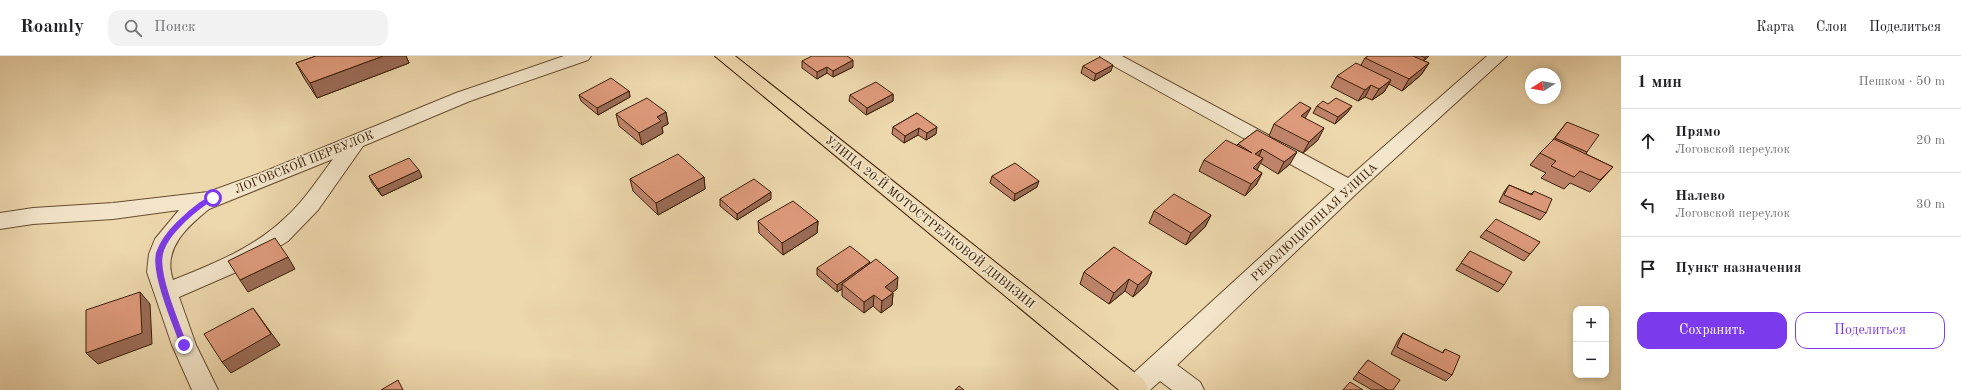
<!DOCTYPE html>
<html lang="ru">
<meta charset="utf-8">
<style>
:root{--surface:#fff;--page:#f2f2f2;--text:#202124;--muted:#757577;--line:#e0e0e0;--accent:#7c3aed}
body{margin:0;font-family:"Old Standard TT",serif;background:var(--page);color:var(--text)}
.controls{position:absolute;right:12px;bottom:12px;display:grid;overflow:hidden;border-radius:8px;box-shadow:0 2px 6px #0003}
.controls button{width:36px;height:36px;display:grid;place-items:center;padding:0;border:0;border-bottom:1px solid var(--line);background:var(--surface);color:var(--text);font:20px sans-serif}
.compass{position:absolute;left:1525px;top:12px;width:36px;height:36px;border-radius:50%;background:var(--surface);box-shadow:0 2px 6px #0003;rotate:259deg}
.stop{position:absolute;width:12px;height:12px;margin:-9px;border:3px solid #7c3aed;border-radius:50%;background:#fff}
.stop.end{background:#7c3aed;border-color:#fff;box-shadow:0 1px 4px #0008}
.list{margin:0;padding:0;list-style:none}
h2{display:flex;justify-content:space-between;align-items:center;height:52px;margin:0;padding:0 16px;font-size:17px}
h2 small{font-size:13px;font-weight:400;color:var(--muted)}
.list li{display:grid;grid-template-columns:26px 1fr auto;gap:12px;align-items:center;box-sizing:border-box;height:64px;padding:0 16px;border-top:1px solid var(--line)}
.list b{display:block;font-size:15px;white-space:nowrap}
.list p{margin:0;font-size:13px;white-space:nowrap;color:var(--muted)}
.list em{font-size:13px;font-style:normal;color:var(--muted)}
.actions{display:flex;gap:8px;padding:12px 16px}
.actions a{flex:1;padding:9px 0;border:1px solid var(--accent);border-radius:12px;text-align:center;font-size:14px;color:var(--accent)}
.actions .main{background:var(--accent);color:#fff}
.icon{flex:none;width:22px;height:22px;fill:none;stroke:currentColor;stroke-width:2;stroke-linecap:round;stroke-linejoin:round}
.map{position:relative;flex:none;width:1621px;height:334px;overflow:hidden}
header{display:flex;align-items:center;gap:24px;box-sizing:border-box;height:56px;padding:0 20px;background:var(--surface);border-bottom:1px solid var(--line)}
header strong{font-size:19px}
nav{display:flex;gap:22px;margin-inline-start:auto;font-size:14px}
.search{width:280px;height:36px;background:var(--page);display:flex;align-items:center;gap:10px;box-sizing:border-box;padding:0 14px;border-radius:12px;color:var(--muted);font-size:15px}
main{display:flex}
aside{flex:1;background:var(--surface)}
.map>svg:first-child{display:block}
</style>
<header>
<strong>Roamly</strong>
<div class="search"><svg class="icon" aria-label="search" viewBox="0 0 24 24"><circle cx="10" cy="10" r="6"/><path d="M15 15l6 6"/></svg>Поиск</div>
<nav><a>Карта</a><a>Слои</a><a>Поделиться</a></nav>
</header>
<main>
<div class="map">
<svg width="1621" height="334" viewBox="0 0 1621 334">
<rect width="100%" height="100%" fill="#edd7ad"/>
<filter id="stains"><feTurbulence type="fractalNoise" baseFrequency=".005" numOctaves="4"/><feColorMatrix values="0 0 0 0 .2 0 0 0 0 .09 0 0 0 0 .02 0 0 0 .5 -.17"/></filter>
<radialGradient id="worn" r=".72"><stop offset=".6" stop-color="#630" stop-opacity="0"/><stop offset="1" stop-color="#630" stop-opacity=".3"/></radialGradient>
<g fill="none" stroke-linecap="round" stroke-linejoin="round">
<defs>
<g id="minor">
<path d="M564,0h27l-3,4 -118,41 -107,45 -45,64 -30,31 -47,29 -62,27 17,48 22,45h-26l-20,-45 -25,-73 2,-18 6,-15 24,-29 -66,9 -80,5 -33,5v-16l33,-5 80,-5 95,-11 53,-19 195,-80zM333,103c-15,20 -29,42 -48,59 -31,30 -72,46 -112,62 -11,-31 14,-53 36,-71z"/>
<path d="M1100,0h22l226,122 139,-122h20l-150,137 -180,172 23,17 4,8h-32l-12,-9 -10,9h-27l-1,-2 4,-8 209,-191 -232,-129z"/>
</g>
<path id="major" d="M715,0h20l409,324 4,8 -1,2h-28z"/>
</defs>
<use href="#minor" stroke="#674d2e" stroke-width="2"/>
<use href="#major" stroke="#3a1f04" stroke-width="2"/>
<use href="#minor" fill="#f3e5ca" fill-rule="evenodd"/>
<use href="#major" fill="#edd7ad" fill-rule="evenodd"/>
</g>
<g fill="#bf846b" stroke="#3a1f04">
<path d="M316,0h90l3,7 -92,35 -13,-20 -8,-15z"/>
<path d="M1368,0h61l-5,5 5,2 -8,12 -19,16 -13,-7 -5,8 -12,8 -7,-3 -7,4 -27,-14 6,-11 24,-11 4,-7z"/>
<path d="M802,5l51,6 -20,10 -6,-4 -10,6 -15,-11z"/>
<path d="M1083,10l28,5 -17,10 -13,-8z"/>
<path d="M629,35l1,6 -32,18 -17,-14 -2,-6z"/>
<path d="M893,38v7l-27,14 -17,-14 1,-6z"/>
<path d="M1317,50l31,6 -13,12 -22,-11z"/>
<path d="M666,56l2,12 -6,3 1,6 -21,12 -23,-19 -3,-12z"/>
<path d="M917,57l19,21 -10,6 -8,-5 -14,8 -12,-9 1,-7z"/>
<path d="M1305,62l13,22 -15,13 -34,-17 5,-12z"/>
<path d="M1567,66l20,30 -1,2 27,13 -23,25 -20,-9 -6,6 -23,-11 5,-5 -16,-8 10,-12 12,-12z"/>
<path d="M1257,74l33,34 -12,10 -18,-11 -3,7 5,3 -6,12 -11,11 -46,-25 5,-11 33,-15 1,-1z"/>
<path d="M369,120l53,1 -40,19 -10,-13z"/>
<path d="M992,120l45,11 -23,14 -24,-18z"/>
<path d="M704,121l1,12 -47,26 -25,-24 -3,-12z"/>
<path d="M1509,129l22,9 3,-3 12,22 -6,7 -41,-18 5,-10z"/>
<path d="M720,143h51l-34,21 -17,-14z"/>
<path d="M1154,155l57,4 -6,12 -19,18 -37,-22z"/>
<path d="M758,165h60l-1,12 -34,22 -24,-22z"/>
<path d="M1486,174l54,12 -16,19 -44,-24z"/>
<path d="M1114,191l33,37 -14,13 -8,-6 -16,13 -29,-20 4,-12z"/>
<path d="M1470,195l34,34 -6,7 -42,-22z"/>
<path d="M870,206v1l27,26 -5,3 1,1 -1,12 -11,8 -8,-7 -9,7 -22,-17v-7l-5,3 -20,-17v-7z"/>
<path d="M1403,277l39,20 3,-4 7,26 -6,6 -55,-27 7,-14z"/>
<path d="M1368,304l25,30h-21l-19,-11z"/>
</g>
<g fill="#9b6c57" stroke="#3a1f04">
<path d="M383,0h23l3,7 -92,35 -7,-15z"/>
<path d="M1427,0h2l-8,8 4,-6z"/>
<path d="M853,4v7l-20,10v-6z"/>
<path d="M1429,7l-8,12 -19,16 7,-12z"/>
<path d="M1113,9l-2,6 -17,10 2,-7z"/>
<path d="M827,11v6l-10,6v-7z"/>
<path d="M1391,24l-7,12 -12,8 7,-11z"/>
<path d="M1371,29l-6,12 -7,4 7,-11z"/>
<path d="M629,35l1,6 -32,18 -1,-7z"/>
<path d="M893,38v7l-27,14 1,-7z"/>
<path d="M1352,50l-4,6 -13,12 3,-7z"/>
<path d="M1311,52l-7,12 -3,-4z"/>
<path d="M666,56l2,12 -6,3 1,6 -21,12 -3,-12 18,-16z"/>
<path d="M937,71l-1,7 -10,6 1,-7z"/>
<path d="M919,72l-1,7 -14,8 1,-7z"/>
<path d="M1324,72l-6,12 -15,13 6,-11z"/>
<path d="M1262,93l-5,12 -2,-7z"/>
<path d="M1297,96l-7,12 -12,10 6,-12z"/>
<path d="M1263,102l-6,12 -4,-2z"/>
<path d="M419,114l3,7 -40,19 -4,-7z"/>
<path d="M1262,117l-6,12 -11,11 6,-12z"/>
<path d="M704,121l1,12 -47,26 -2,-12z"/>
<path d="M1039,125l-2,6 -23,14 1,-7z"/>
<path d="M771,136v7l-34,21v-6z"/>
<path d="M1211,159l-6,12 -19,18 5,-12z"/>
<path d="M818,165l-1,12 -34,22 -1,-12z"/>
<path d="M288,201l7,12 -47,23 -8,-12z"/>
<path d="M870,206v7l-28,15v5l-5,3v-7z"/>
<path d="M1152,216l-5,12 -14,13 5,-12z"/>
<path d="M898,221l-1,12 -13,10 1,-12z"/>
<path d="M1129,223l-4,12 -16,13 5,-11z"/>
<path d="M140,236l10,12 2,40 -54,20 -12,-11z"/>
<path d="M893,237l-1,12 -11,8 1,-12z"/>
<path d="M874,239l-1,11 -9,7v-11z"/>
<path d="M253,252l27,37 -49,28 -9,-11z"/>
</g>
<g fill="#de9a7c" stroke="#3a1f04">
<path d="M316,0h67l-73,27 -14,-20z"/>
<path d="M812,0h35l6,4 -20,11 -6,-4 -10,5 -15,-11z"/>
<path d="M1368,0h45l16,7 -20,16 -44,-21z"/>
<path d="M1421,0h6l-2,2z"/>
<path d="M1100,1l13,8 -17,9 -13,-8z"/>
<path d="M1356,7l35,17 -12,9 -8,-4 -6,5 -28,-14z"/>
<path d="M611,22l18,13 -32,17 -18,-13z"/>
<path d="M876,26l17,12 -26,14 -17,-13z"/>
<path d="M647,42l19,14 -9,5 4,4 -22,12 -23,-19z"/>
<path d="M1336,42l16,8 -14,11 -21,-11 6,-5 5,3z"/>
<path d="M1300,46l11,6 -10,8 23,12 -15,14 -35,-18z"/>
<path d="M917,57l20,14 -10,6 -8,-5 -14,8 -12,-9z"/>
<path d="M1567,66l32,13 -12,17 -32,-14z"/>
<path d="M1257,74l40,22 -13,10 -22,-13 -7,5 8,4 -10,10 9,5 -11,11 -47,-24 22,-20 26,13 -14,-9z"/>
<path d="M1554,83l59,28 -13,13 -20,-9 -6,6 -23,-11 5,-5 -16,-8z"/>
<path d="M678,98l26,23 -48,26 -26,-24z"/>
<path d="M409,102l10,12 -41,19 -9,-13z"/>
<path d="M1015,107l24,18 -24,13 -23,-18z"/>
<path d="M754,123l17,13 -34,22 -17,-15z"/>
<path d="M1509,129l23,10 2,-4 18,8 -6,14 -42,-18z"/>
<path d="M1174,138l37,21 -20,18 -37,-22z"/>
<path d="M793,145l25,20 -36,22 -24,-22z"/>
<path d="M1496,163l44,23 -10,12 -44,-24z"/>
<path d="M275,182l13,19 -48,23 -12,-19z"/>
<path d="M850,190l20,16 -33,23 -20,-17z"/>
<path d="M1114,191l38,25 -14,13 -9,-6 -15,14 -30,-21z"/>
<path d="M1470,195l42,21 -8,13 -43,-22z"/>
<path d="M876,203l22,18 -13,10 8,6 -11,8 -8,-6 -10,7 -22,-18z"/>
<path d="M140,236l2,41 -56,20v-43z"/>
<path d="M253,252l18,26 -49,28 -18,-28z"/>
<path d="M1403,277l40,20 2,-4 15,7 -8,19 -55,-28z"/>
<path d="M1368,304l32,20 -7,10h-5l-30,-18z"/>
<path d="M398,324l5,10h-22z"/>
<path d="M1350,326l13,8h-20z"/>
<path d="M959,330l5,4h-9z"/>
</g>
<path fill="#7c3aed" d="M213,140h3v3c-12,6 -20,13 -30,22 -9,9 -20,20 -23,33 -5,21 17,69 24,91l-3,3 -4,-3c-7,-21 -29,-70 -24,-92 4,-13 15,-26 25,-35 10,-9 19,-18 32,-22z"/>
<g text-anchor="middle" stroke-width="3.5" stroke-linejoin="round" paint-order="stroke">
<g font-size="12" fill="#3a1f04" stroke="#f3e5ca">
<text transform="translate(304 106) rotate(-22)" y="4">ЛОГОВСКОЙ ПЕРЕУЛОК</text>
<text transform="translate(930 166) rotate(39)" y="4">УЛИЦА 20-Й МОТОСТРЕЛКОВОЙ ДИВИЗИИ</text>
<text transform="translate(1314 166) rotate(-43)" y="4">РЕВОЛЮЦИОННАЯ УЛИЦА</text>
</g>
</g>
<rect width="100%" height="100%" filter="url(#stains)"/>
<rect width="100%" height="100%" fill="url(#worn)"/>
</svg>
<div class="controls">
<button>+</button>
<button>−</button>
</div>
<svg class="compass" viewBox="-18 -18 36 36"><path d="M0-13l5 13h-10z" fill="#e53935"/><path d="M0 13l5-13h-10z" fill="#757577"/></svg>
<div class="stop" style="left:213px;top:142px"></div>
<div class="stop end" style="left:184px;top:289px"></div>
</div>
<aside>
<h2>1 мин<small>Пешком · 50 m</small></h2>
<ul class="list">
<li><svg class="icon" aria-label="ahead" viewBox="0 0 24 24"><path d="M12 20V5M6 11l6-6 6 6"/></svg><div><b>Прямо</b><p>Логовской переулок</p></div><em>20 m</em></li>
<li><svg class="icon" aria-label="left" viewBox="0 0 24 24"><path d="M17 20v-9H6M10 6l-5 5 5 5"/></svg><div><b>Налево</b><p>Логовской переулок</p></div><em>30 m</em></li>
<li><svg class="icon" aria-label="arrive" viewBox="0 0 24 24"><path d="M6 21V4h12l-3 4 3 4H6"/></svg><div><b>Пункт назначения</b></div></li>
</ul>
<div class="actions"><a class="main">Сохранить</a><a>Поделиться</a></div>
</aside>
</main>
